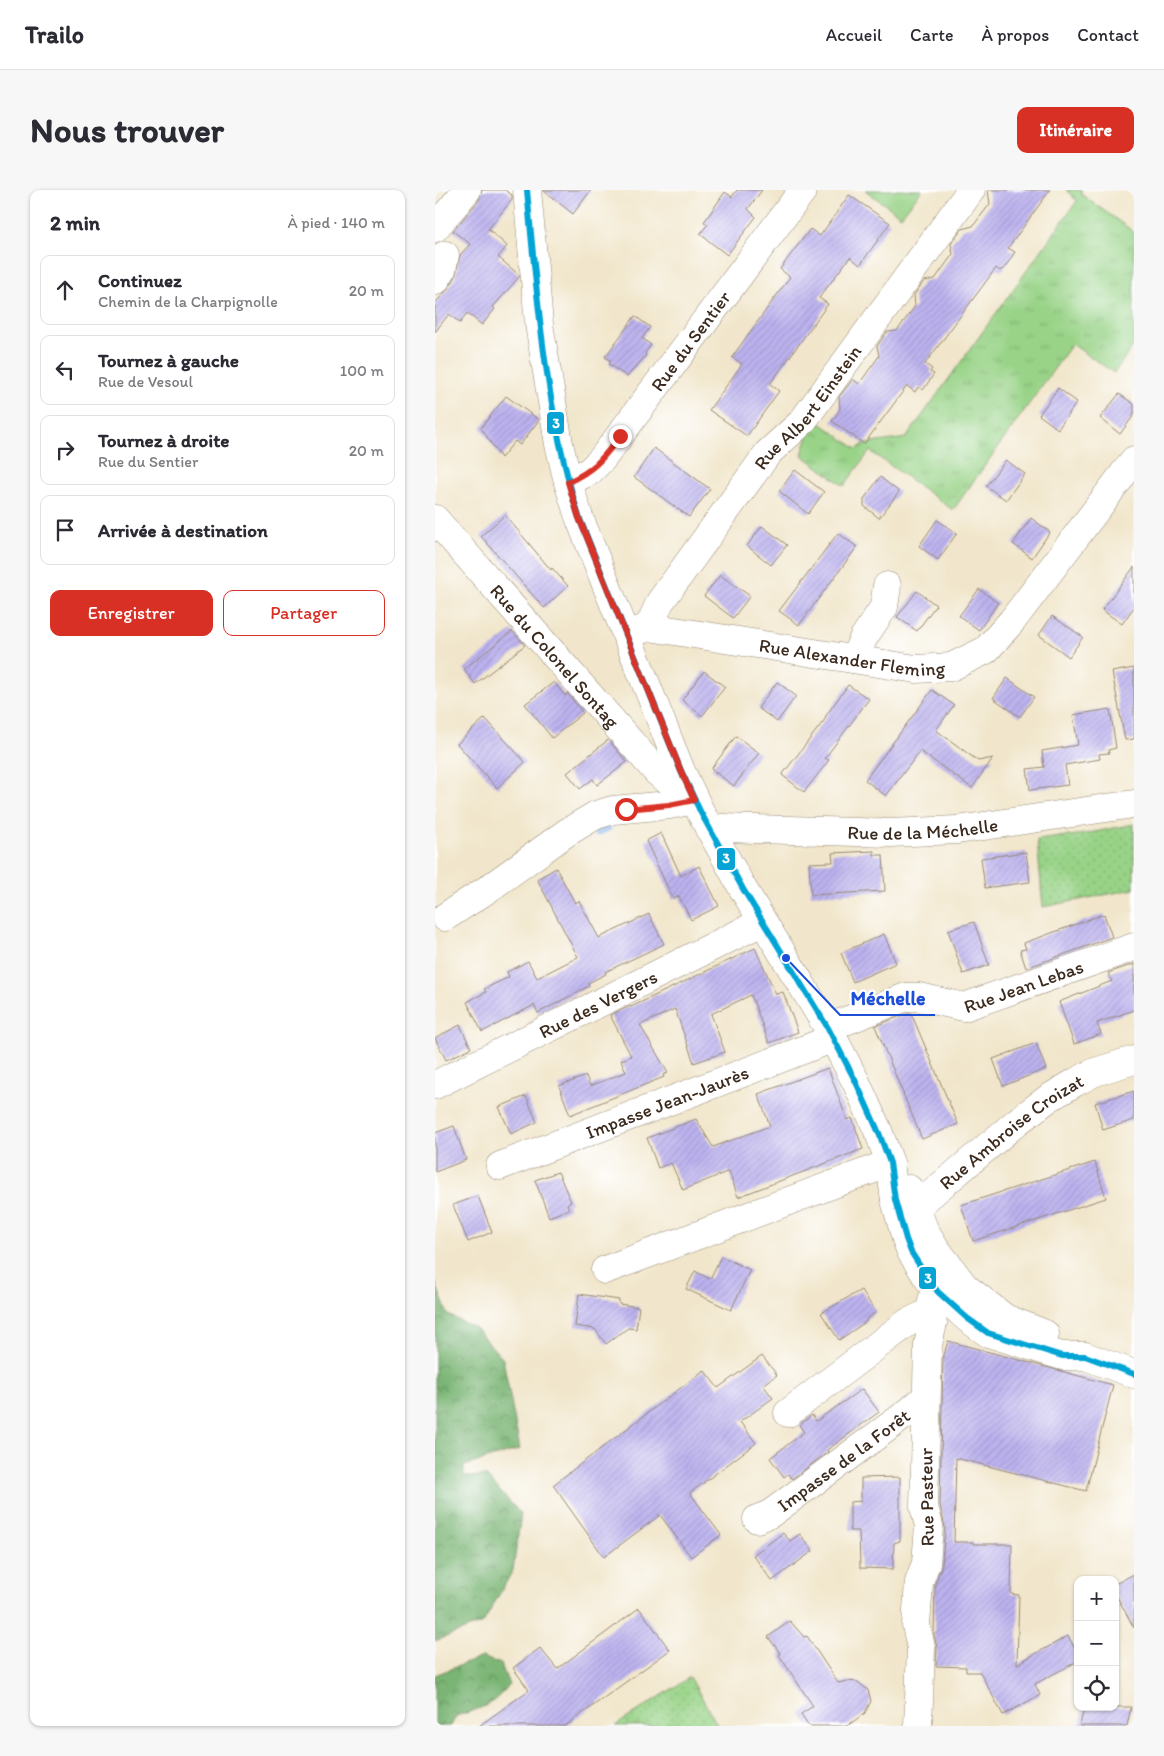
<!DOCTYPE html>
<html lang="fr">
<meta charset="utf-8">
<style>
:root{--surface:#fff;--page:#f7f7f7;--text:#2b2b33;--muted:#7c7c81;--line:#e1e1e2;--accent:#d93025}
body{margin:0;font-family:Itim,sans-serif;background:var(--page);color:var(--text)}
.controls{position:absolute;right:15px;bottom:15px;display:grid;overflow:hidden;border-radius:10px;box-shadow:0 1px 4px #0004}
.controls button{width:45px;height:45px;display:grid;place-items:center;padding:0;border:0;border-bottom:1px solid var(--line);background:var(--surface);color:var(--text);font:25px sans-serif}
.stop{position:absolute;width:15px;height:15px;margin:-11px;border:4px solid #d93025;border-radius:50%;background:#fff}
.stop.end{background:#d93025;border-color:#fff;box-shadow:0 1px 5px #0008}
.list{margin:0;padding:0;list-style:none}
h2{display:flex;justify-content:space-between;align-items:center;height:65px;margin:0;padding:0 20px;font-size:21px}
h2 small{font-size:16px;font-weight:400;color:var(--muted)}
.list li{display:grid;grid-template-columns:32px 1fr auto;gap:15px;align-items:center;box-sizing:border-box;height:70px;margin:0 10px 10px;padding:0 10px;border:1px solid var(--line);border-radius:10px}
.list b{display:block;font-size:19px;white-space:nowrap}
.list p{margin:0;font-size:16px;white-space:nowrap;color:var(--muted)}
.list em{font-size:16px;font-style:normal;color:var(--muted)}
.actions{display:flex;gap:10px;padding:15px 20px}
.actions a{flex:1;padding:11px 0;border:1px solid var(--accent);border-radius:10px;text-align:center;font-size:18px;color:var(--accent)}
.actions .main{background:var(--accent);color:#fff}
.icon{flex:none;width:28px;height:28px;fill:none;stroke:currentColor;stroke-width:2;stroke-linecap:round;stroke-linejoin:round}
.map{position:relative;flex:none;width:699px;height:1536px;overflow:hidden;border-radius:10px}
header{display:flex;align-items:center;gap:30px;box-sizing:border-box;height:70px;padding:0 25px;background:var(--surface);border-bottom:1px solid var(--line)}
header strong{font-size:24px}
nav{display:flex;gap:28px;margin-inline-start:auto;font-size:18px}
.intro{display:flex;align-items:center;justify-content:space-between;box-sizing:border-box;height:120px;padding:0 30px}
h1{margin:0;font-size:35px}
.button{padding:12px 22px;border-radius:10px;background:var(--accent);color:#fff;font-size:18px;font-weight:700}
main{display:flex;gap:30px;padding:0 30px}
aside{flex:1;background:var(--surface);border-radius:10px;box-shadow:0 1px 4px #0004}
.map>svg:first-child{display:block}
</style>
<header>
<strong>Trailo</strong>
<nav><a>Accueil</a><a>Carte</a><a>À propos</a><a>Contact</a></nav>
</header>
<div class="intro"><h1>Nous trouver</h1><a class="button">Itinéraire</a></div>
<main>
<aside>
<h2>2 min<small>À pied · 140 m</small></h2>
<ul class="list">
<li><svg class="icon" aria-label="ahead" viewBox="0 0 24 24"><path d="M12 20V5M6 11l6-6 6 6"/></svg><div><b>Continuez</b><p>Chemin de la Charpignolle</p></div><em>20 m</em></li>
<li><svg class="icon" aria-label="left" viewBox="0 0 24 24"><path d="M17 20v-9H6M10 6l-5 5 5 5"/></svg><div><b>Tournez à gauche</b><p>Rue de Vesoul</p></div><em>100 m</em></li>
<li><svg class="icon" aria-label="right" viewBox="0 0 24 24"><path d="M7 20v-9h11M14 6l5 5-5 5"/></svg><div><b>Tournez à droite</b><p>Rue du Sentier</p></div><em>20 m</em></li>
<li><svg class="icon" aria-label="arrive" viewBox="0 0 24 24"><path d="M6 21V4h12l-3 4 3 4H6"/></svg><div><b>Arrivée à destination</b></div></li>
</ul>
<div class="actions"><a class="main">Enregistrer</a><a>Partager</a></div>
</aside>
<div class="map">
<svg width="699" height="1536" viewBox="0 0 699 1536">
<defs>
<pattern id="grass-dots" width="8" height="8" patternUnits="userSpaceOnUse" patternTransform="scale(1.25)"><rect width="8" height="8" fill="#98d387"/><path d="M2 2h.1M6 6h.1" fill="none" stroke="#84b574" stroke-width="1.8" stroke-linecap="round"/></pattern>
<pattern id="forest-crowns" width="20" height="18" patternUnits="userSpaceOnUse" patternTransform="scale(1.25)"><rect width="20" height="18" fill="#7ab574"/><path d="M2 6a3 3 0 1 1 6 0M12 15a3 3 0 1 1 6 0" fill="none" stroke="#65935f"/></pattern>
<pattern id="park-tufts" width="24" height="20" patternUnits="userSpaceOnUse" patternTransform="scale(1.25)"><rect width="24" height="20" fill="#98d387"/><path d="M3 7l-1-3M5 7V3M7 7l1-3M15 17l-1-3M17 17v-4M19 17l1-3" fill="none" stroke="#84b574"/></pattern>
<pattern id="building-hatch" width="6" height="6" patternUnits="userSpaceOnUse" patternTransform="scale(1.25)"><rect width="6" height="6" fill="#bcb2ef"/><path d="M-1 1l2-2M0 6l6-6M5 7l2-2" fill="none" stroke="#a299cc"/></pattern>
</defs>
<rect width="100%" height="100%" fill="#fff"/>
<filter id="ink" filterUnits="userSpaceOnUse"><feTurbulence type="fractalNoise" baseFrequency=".02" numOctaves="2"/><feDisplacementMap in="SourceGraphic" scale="10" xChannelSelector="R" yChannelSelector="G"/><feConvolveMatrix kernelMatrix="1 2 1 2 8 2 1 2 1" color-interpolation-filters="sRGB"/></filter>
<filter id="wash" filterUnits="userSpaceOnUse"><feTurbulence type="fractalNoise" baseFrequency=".0096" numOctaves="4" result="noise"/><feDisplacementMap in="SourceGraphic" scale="20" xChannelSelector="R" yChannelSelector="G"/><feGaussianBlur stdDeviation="1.12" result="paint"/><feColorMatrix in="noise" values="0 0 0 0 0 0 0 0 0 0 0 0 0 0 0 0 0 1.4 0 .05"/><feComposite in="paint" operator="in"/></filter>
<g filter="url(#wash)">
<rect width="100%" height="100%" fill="#f1e6cb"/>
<g fill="url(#grass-dots)" stroke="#6a7e52">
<path d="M699,634v65l-91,18 -6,-67 47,-6z"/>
<path d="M255,1487l28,49h-103z"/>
</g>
<g fill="url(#forest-crowns)" stroke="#5a7049">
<path d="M0,1091l13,34 27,13 28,31 17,90 -56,17v11l22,-1 35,38 -8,56 -30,53 -48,18z"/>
<path d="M47,1467l19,7 8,21c-17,21 -27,23 -53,31l-5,10h-16v-51z"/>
</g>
<path fill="url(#park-tufts)" stroke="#6a7e52" d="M631,0h15l1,5 52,37v113l-20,28 -42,-29 -119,166 -83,-59 -26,35 -42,-31 7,-23 8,-11 40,28 7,-5 42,-6 171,-237z"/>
<path fill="#98d387" stroke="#6a7e52" d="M430,0h57l-21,26z"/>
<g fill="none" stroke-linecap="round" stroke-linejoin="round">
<path stroke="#7aace6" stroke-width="7" d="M162,643l11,-5"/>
</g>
<g id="blocks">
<g fill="url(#building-hatch)">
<path d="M47,0h23l7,5v5l-24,29 19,17 -9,11 21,18v2l-26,30 2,2 -13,16 -15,-12 -7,10 -11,-9 -14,18v-29l13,-14 7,-11 5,-23 10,-11 -17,-13 26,-31z"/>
<path d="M108,0h48l-18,24z"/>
<path d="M302,0h25l-14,19 8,8 -29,38 -27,-21 8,-10 -4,-2 21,-30 7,5z"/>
<path d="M553,0h62l-42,58 7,4 -12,18 -1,-1 -2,2 -4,-3 -71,96 7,5 -2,3 4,2 -11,16 -5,-3 -3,5 -8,-6 -43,58 -32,-23 8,-12 -1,-12 14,-18 6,5 20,-28 -2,-10 10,-14 10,-1 18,-25 -1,-11 10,-14 11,-2 18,-25 -2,-10 11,-15 11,-3 17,-22z"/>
<path d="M414,5l41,28 -30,42 -10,-8 -31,41 9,6 -58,80 9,7 -32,45 -38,-26 33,-46 -10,-7 58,-80 -10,-8 30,-40 10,7z"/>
<path d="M200,126l15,11 -8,11 9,7 -6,8 1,2 -19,22 -18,-13 2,-3 -6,-4z"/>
<path d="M623,198l19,14 -19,27 -19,-14z"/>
<path d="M684,204l15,10v11l-14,19 -20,-16z"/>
<path d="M71,206l33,24 -19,25 -5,-4 -14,17 -20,-30z"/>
<path d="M219,258l56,41 -21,28 -55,-40z"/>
<path d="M571,270l19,14 -19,26 -20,-14z"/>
<path d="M360,280l29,22 -16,22 -29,-23z"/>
<path d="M445,287l19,15 -20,26 -15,-12v-7z"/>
<path d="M70,325l46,55 1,-2 16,18 -24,22 -63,-72z"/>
<path d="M596,328l19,14 -18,26 -19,-14z"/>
<path d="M502,330l20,13 -19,27 -19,-14z"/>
<path d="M327,336l25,19 -16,20 -24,-19z"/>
<path d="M403,343l19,14 -58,78 -20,-14z"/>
<path d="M699,377v40l-12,17 -20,-14z"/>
<path d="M285,385l30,21 -17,22 -29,-22z"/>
<path d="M544,399l19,14 -19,27 -20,-14z"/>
<path d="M482,401l19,14 -19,26 -20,-14z"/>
<path d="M617,426l31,21 -14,20 -30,-22z"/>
<path d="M77,441l13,14 -50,39 -11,-15z"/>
<path d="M699,478v71l-9,1 -13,-68z"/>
<path d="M269,481l21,16 -23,29 -20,-16z"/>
<path d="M572,488l27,19 -14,20 -27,-19z"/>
<path d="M119,492l11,14 2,-3 16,20 -31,25 -27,-34z"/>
<path d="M342,492l19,14 -19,26 -19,-14z"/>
<path d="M413,495l21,14 -44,59 4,2 -25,32 -22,-17 44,-57 -1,-1z"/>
<path d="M497,500l22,15 -18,25 42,31 15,-3 -21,30 -52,-37 -34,45 -21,-16z"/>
<path d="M675,519l6,39 -8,2 1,3 -10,1 1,5 -35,6 3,20 -38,5 -3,-21 17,-2 -2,-16 36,-6 -5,-30z"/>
<path d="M50,528l40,44 -28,26 -40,-44z"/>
<path d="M301,546l23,17 -25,33 -23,-17z"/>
<path d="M173,550l19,22 -30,23 -4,-6 -13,10 -13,-16z"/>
<path d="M226,643l20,43 18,-10 20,40 -28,14 -12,-24 -6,3 -27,-58z"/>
<path d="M439,661v4h9l2,36 -74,4 -2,-32 24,-1 -1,-9z"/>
<path d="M591,662l4,30 -45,6 -4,-30z"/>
<path d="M121,678l19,35 4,-2 20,37 50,-24 15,30 -59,28 1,2 -18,9 1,3 -51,27 -4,-8 -52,27 -15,-30 19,-10 -2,-3 25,-12 -2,-5 21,-11 9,17 41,-21 -41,-78z"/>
<path d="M669,724l8,23 -86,31 -6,-18 6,-1 -2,-6z"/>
<path d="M539,732l15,43 -26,9 -15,-44z"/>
<path d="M449,744l12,29 -43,19 -12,-29z"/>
<path d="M320,758l21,46 7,-2 15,40 -29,11 -18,-48 -40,19 14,38 -31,11 -19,-54 -35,16 28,48 -5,2 1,2 -94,38 -11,-29 27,-10 4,10 36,-14 -5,-12 10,-4 -21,-41 20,-9 1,1z"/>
<path d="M699,774v46l-37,13 4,11 -27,10 -15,-42 53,-21 -4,-8z"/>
<path d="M474,823h2l47,111 -36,15 -47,-113z"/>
<path d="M25,835l11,23 -25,12 -11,-22z"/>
<path d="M601,853l10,26 -43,17 -10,-27z"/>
<path d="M393,878l19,52 5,-2 11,31 -125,48 -9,-26 -46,19 -12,-27 -13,5 -11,-30 49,-19 17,28 57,-21 -12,-32z"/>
<path d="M699,901v29l-31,10 -8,-27z"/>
<path d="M91,906l11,26 -26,12 -12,-27z"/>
<path d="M19,936l12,34 -31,12v-39z"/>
<path d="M660,972l11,36 -133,43 -12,-36z"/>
<path d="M123,982l13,30 -4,2 2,5 -20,8 -14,-37z"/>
<path d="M43,1006l14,36 -24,10 -15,-37z"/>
<path d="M286,1066l29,14 -19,40 -45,-21 9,-18 15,8z"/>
<path d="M426,1100l15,22 -10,7 1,2 -28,19 -18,-27z"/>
<path d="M144,1104l40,6v4l20,3 -3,22 -8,-1 -22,16 -11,-15 -20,-3z"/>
<path d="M513,1151l165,44 -27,106 -130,-33 -2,84h19v2h39l-1,50 8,1 -2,69 51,-28 10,18v7l-43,23 5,11 -37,20 -23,-43h-14v-5l-30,-1 1,-18 -3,-14 1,-50 7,-19 3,-38 -5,-22 3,-147z"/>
<path d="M327,1166l15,19 -14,10 10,13 -33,24 16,21 -66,50 31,42 -30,22 -31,-42 -56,42 -51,-72 151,-115 14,18z"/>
<path d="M427,1199l17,23 -52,38 1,2 -36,27 -4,-5 -4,3 -14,-19 34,-26 -5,-7 13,-10 4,6z"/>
<path d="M465,1287v64l-6,2 -1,26 -33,-1 -1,-37h-9v-29l11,-1v-23z"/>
<path d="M348,1343l7,8 10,-7 13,17 -41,30 -19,-26z"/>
<path d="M699,1384v54l-19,-35v-9z"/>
<path d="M204,1418l31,42 -105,76h-86l50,-36 -16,-22 27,-20 17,21z"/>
<path d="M355,1431l14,16 3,-1 31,47 9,-2 11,1 10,8 3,11 -6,12 -18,13h-38l-8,-12 12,-8 -34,-51 2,-1 -13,-17z"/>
<path d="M649,1517h47l-4,19h-47z"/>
</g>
</g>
</g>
<g filter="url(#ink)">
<use href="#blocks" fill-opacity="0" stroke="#968874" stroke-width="1"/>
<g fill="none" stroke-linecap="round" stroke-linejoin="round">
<defs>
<g id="minor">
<path d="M92,0l12,134 20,120 9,38 11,35 102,254 20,42 42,76 85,139 28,54 23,51 11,30 5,37 11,39 5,13 18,28 9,12 29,26 21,15 74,23h23l49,18"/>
<path d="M0,38l32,-38"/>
<path d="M0,91l7,-11 3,-15"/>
<path id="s1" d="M133,292l22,-11 12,-12 201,-269"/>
<path id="s2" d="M0,329l222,253 7,6h5l12,-7"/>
<path id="s3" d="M214,437l11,-25 108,-149 34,-31 169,-232"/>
<path id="s4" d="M191,445l23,-8 267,42 35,-2 35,-17 26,-29 122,-161"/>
<path d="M419,469l10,-22 20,-30 3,-21"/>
<path id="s5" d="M274,639l14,-1 167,5 67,-3 177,-26"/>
<path d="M10,727l43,-28 78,-56 30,-18 17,-5 56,-5 25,-5"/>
<path id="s6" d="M393,838l78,-31h13l45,10 170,-60"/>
<path id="s7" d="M0,895l327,-163"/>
<path id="s8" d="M65,976l334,-128"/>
<path d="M474,999l15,40 12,20 29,38 40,31 40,16"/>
<path id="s9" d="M460,1010l21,7 102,-86 31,-23 27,-16 19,-10 39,-12"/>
<path d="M170,1080l285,-107"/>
<path d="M353,1223l119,-90 23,-11"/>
<path id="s10" d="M322,1329l13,-5 140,-103 16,-14"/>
<path d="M483,1536l3,-78 -5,-23 3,-43 7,-19 3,-37 -5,-19 4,-162 5,-22 -3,-11 2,-12 13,-15 11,-9"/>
</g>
</defs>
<use href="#minor" stroke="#968874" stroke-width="29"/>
<use href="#minor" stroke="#fff" stroke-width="28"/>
<defs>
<path id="bus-1" d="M92,0c10,110 19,221 52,327l102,254 20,42 42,76 85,139 28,54 23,51 11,30 5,37 11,39 5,13 18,28 9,12 29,26 21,15 74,23h23l49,18"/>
</defs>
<use href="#bus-1" stroke="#fff" stroke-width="10"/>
<use href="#bus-1" stroke="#06a4d5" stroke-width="6"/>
</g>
</g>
<g fill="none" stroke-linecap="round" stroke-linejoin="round" filter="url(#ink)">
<path stroke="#d93025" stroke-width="6" d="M185,246c-17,22 -25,34 -52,46l11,36 102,253 13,29 -25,5 -43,4"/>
</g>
<g text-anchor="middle" stroke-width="4.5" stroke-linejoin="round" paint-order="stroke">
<g font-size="19" fill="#3b2a1e" stroke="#fff">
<text dy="7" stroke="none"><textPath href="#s1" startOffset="189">Rue du Sentier</textPath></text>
<text dy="7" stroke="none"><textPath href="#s3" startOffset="272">Rue Albert Einstein</textPath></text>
<text dy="7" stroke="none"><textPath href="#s4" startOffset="230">Rue Alexander Fleming</textPath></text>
<text dy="7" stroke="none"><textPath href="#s2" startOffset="182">Rue du Colonel Sontag</textPath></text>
<text dy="7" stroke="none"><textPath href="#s5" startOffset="214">Rue de la Méchelle</textPath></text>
<text dy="7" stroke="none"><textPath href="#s6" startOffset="206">Rue Jean Lebas</textPath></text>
<text dy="7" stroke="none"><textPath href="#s7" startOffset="182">Rue des Vergers</textPath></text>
<text dy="7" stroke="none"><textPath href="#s8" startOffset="179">Impasse Jean-Jaurès</textPath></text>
<text dy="7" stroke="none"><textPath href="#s9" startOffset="144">Rue Ambroise Croizat</textPath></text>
<text dy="7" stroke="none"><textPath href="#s10" startOffset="105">Impasse de la Forêt</textPath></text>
<text transform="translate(491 1307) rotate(-91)" y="7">Rue Pasteur</text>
</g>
</g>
<path fill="none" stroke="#1d4ed8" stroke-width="2" d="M351 768L405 825H500"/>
<circle fill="#1d4ed8" stroke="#fff" stroke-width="2" cx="351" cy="768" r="5"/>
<g font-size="20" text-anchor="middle" font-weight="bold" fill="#1d4ed8" stroke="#fff" stroke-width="4.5" stroke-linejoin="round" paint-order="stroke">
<text x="453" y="815">Méchelle</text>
</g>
<g stroke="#fff" stroke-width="2">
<rect x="111" y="221" width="19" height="24" rx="5" fill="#06a4d5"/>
<rect x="281" y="657" width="20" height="24" rx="5" fill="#06a4d5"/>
<rect x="483" y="1076" width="19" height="24" rx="5" fill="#06a4d5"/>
</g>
<g font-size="14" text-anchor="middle" font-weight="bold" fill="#fff">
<text x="121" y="238">3</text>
<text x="291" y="673">3</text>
<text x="493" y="1093">3</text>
</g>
</svg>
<div class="controls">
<button>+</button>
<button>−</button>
<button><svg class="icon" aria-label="locate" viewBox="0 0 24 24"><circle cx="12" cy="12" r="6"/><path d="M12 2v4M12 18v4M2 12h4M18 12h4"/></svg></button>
</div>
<div class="stop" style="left:191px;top:619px"></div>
<div class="stop end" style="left:185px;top:246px"></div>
</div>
</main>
